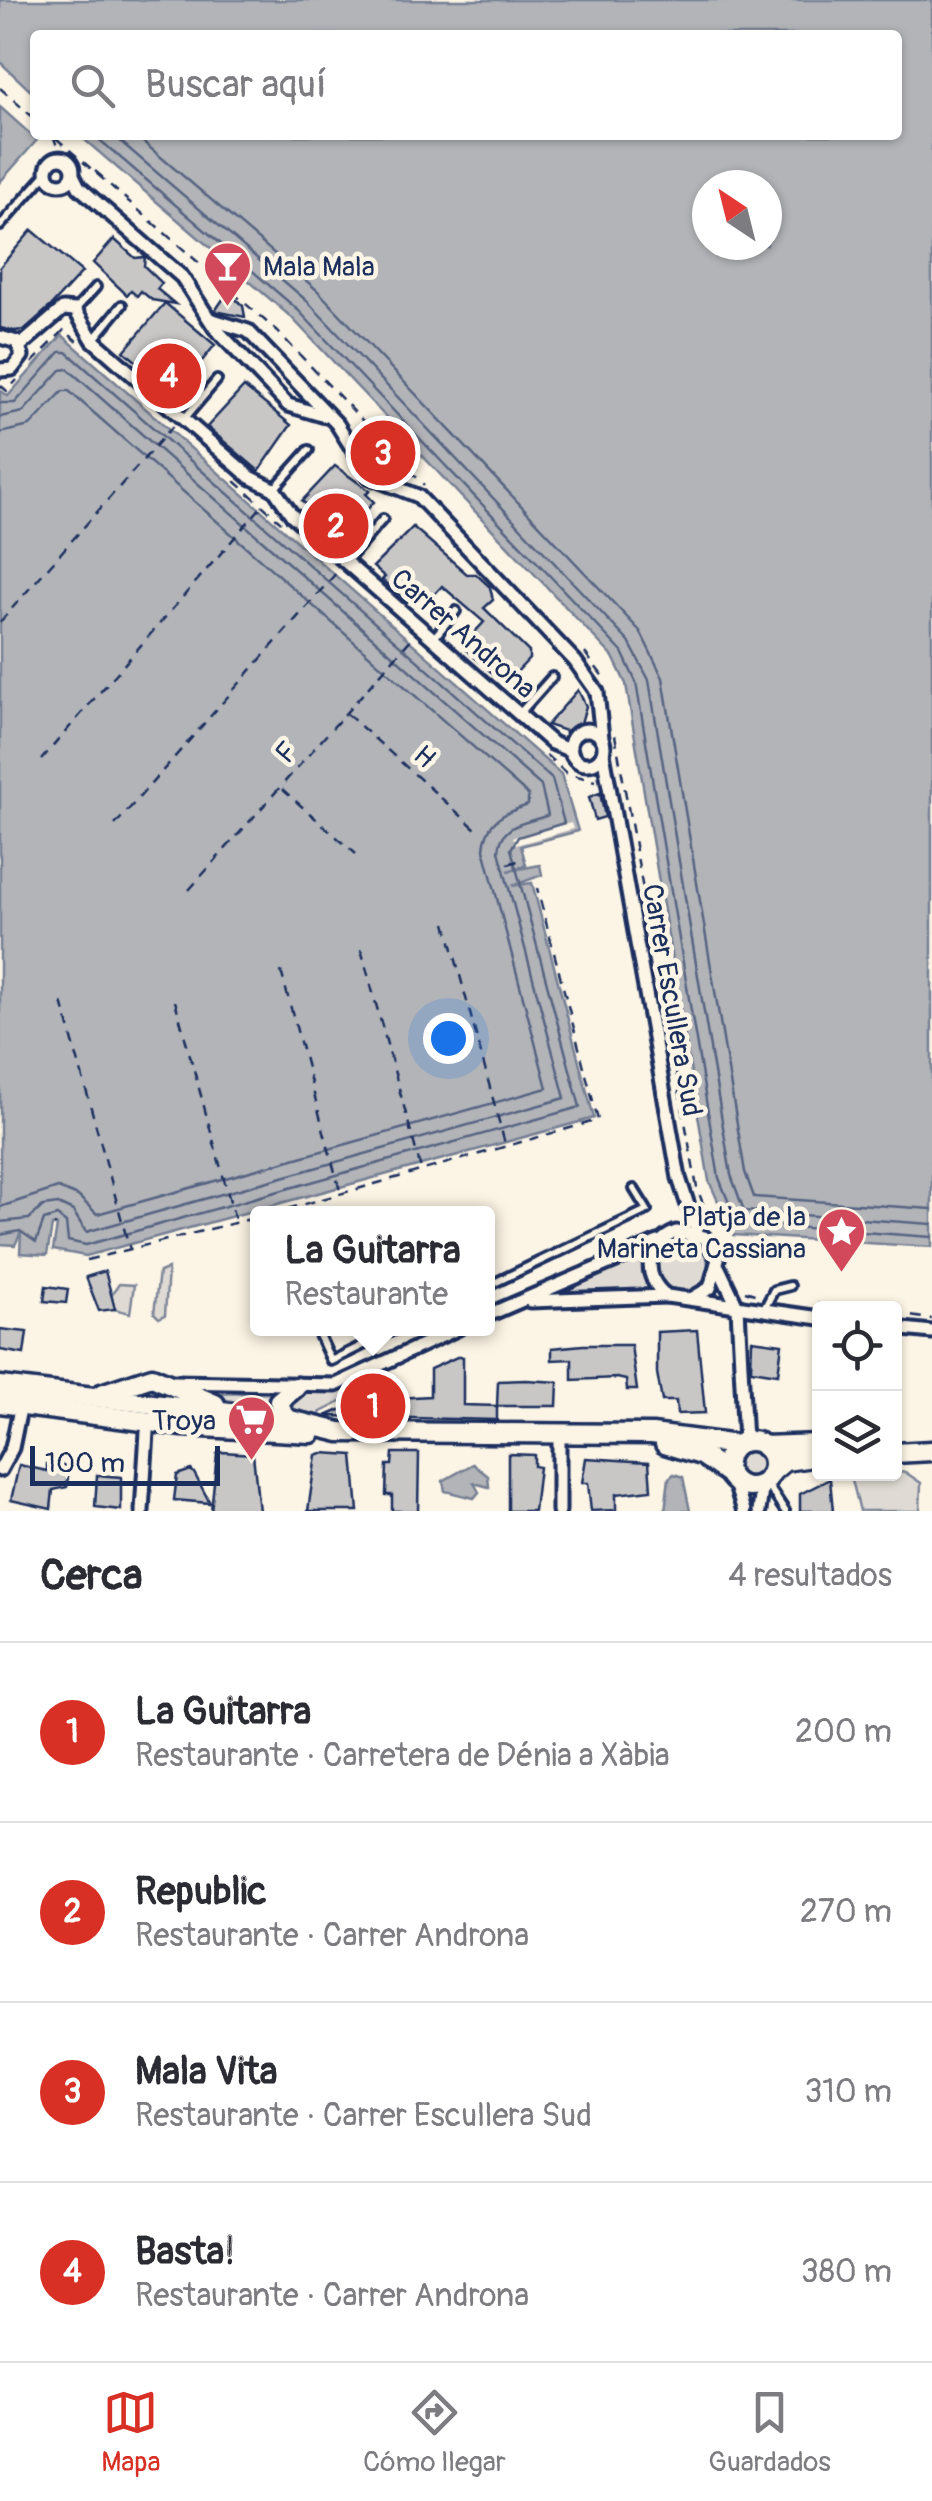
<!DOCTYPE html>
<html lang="es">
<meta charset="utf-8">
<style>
:root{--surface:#fff;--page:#f2f2f3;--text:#2b2b33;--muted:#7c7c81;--line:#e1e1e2;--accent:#d93025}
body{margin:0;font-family:Pangolin,sans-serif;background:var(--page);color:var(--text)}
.controls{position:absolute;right:30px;bottom:30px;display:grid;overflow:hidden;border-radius:10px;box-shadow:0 2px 8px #0004}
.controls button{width:90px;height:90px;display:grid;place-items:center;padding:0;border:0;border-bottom:2px solid var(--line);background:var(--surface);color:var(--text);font:50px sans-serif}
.compass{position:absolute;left:692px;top:170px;width:90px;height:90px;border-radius:50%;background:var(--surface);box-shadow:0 2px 8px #0004;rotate:325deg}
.scale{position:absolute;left:30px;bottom:25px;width:190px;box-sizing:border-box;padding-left:10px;border:5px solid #1b2f5e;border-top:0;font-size:28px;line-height:35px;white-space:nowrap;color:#1b2f5e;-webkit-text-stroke:8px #fcf5e5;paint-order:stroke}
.you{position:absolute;left:448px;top:1038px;width:35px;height:35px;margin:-25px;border:8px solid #fff;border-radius:50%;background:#1a73e8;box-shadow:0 0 0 15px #1a73e833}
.badge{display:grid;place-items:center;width:65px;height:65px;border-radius:50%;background:var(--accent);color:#fff;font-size:32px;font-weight:700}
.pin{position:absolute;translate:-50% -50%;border:5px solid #fff;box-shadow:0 2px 10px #0006}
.popup{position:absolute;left:250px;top:1206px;width:245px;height:130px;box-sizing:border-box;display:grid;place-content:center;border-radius:10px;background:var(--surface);filter:drop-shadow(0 2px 8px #0005);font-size:32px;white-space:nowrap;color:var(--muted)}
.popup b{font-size:38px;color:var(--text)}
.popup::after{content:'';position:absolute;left:50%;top:100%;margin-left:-20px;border:20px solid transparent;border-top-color:var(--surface)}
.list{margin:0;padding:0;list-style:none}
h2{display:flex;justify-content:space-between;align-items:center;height:130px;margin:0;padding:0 40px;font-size:42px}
h2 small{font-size:32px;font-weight:400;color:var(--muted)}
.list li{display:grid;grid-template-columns:65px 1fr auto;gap:30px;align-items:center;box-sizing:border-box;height:180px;padding:0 40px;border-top:2px solid var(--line)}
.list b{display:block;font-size:38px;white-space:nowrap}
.list p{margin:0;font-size:32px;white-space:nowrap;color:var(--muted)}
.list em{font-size:32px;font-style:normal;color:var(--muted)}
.icon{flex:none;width:55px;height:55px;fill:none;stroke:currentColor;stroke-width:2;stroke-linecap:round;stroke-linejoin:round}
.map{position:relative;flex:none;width:932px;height:1511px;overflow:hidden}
.search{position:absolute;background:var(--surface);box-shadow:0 2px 8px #0004;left:30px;right:30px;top:30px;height:110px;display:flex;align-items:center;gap:25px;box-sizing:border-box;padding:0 35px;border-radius:10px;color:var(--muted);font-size:38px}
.sheet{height:850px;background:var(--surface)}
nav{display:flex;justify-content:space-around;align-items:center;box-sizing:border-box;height:140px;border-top:2px solid var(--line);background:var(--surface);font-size:28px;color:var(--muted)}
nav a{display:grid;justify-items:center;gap:5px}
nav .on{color:var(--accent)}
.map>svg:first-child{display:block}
</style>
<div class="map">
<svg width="932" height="1511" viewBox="0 0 932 1511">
<rect width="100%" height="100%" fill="#fcf5e5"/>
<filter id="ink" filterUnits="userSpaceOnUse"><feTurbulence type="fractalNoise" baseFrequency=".01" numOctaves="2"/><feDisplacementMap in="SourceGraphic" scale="20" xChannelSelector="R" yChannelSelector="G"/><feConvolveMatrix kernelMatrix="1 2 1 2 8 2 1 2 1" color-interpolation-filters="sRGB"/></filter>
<g filter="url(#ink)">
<g fill="#dfdbd4" stroke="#7d8599" stroke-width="2.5">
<circle cx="682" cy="1266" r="26"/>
<path d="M643,1257l-1,16 9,18 -93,3z"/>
<path d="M168,1269l-3,46 -6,3 -5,-5 5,-41z"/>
<path d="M119,1284l15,1 -4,28 -16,-4 -3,-13z"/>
<path d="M355,1386l8,5 -42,21 -5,8 -30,-7 4,-19z"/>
<path d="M273,1393l-2,17 -70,-16z"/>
<circle cx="749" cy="1463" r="13"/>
<path d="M905,1472l16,11 -1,28h-60l-8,-31z"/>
</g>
<g fill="#b2b4b8" stroke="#767f94" stroke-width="2.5" fill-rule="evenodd">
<path d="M0,0h932v1247l-199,-12 -24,-54 -83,-497 -13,-27 -322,-340 -212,-182h818v-100h-862v60l-35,-33zM707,185h60v60h-60z"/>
<path d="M0,107l37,33 -37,42z"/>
<path d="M62,335l499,439 17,57 -57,15 5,19 -18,6 32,-6 2,10 -30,11 20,-3 62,235 -508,138 -33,-6 4,-24h-5l-5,29 -27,-2 1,-21 -6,13 -15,-1v-854l8,6z"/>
<path d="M473,1464l15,12 1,11 -15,-4 5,9 -5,6 -29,-7 -2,-10z"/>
<path d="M674,1474l9,3 7,34h-25l4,-33z"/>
</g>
<path fill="#fcf5e5" d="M571,823l2,6 -57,16 -3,-8z"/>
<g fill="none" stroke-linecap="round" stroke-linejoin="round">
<g stroke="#576482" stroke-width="2.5">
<path d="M94,135l204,175 324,342 14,30 83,496 18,45 195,14"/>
<path d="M113,135l194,166 322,341 20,38 82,495 13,36 188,13"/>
<path d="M135,135l182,155 323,341 23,47 82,494 9,25 178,12"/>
<path d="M0,403h15l45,-51h7l485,427 12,44 -46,14 -7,12 69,258 -494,138 -18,-4 -2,-18 -9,-7 -13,4 -8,22 -16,-11 -20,4"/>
<path d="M0,417l23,-5 38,-42 7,-1 473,417 7,29c-21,9 -47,7 -49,36l66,247 -479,134 -13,-21 -15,-7 -15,2 -14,13 -29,3"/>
<path d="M0,433l30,-7 33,-35h6l459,404v10c-24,8 -42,15 -44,44l63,239 -450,126 -19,-18 -20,-8 -58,19"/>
</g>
</g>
<g fill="#c8c7c6" stroke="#1b2f5e" stroke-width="2.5">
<path d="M32,230l50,42 -32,35 -26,23 -10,1 -14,-3v-61z"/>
<path d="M114,239l21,19 10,-1 -1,9 18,17 -5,6 18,15 -23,-4 -11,-9 -4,5 -6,-5 -4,4 -34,-32z"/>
<path d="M228,292l15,14 2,11 -30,-6z"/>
<path d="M165,303l50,42 -40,49 -51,-43z"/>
<path d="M244,387l47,38 -32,46 -52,-44z"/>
<path d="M377,442l20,21 5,9 -8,4 -17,-6 2,-9 -11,-11z"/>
<path d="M335,466l35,25 -4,3 8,8 -32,35 -5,-4 -4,4 -29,-27 4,-4 -6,-5z"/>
<path d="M413,527l54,47h9l14,13 3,13 -9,8 45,44v7l-19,20h-11l-37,-33 22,-24 -42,-36 -20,22 -12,-10 -3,4 -25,-22 3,-3 -12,-10z"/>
<path d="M578,690l8,16 -5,17 -16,8 -18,-6z"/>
<path d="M600,793l5,24 -10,3 -6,-23z"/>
<path d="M105,1271l10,38 -16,2 -13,-34z"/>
<path d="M46,1286l22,3 -2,14 -22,-2z"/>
<path d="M0,1329l27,3 -3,22 -24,-4z"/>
<path d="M697,1330l8,83 -28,1 -1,-13h-14l-5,-28v-41z"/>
<path d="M752,1340l30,4 -4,30 -27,-4z"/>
<path d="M583,1345h48l6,45h-10l-1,-10 -9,-2 -45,2v-21l-20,1v-12z"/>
<path d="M457,1357h6v48l34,1v14l-171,-4 37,-16 67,-4v-27z"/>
<path d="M526,1380l32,2 -1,24h-60l1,-25z"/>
<path d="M222,1452l31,2 6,57h-48l6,-57z"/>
<path d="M322,1453l31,2 5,56h-50l8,-56z"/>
<path d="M393,1453h26l-1,58h-26v-16h-6l1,-30h5z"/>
<path d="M508,1454l26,1v11l5,1 -5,44h-26z"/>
<path d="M586,1458l63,4 2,28 -35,4v16l-25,1 -3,-28h-6z"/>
<path d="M47,1464l22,2 -2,21 -14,3 -2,19 -40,-9 8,-35 28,6z"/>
<path d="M191,1470l3,3 16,30 -36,-3 3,-25z"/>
<path d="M97,1475l24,2v33l-26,-3z"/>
<path d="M830,1479l3,32h-33v-17z"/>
</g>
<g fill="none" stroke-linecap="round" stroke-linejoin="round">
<defs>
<g id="lane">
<path d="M0,226l46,-52"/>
<path d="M76,309l20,-22"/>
<path d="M94,339l28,-34"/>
<path d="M184,419l33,-39"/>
<path d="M275,488l34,-38"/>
<path d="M347,561l36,-42"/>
<path d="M433,639l23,-28"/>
<path d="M520,713l32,-36"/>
<path d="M488,1286l159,-76 -13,-21"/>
<path d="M764,1309l10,-19 16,-4"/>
<path d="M319,1335l12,26 67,-33"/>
<path d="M765,1481l20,30"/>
</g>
<g id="street">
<circle cx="60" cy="171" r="13"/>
<path d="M73,175l6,12 103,90 33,51 73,77 37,11"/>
<path d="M210,319l38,12 89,93 33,53 48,19 157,165 22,31 5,46"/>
<path d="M0,337l17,5 5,14 -10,13 -12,1"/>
<path d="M20,346l43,-37 12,1 18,30 157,137 24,12 18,26 260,228 19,8"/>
<circle cx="587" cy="747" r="17"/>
<path d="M603,753l76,425 18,55"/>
<path d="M719,1268l19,40 7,134"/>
<path d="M691,1299l19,-11 8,-29 -14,-22 -28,-5c-30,12 -35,45 -9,64l153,22"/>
<path d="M530,1301l136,-5"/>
<path d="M488,1315l170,-73"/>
<path d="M894,1328l38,4"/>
<path d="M175,1382l161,3 123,-57"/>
<path d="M0,1470l12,-22 9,-44"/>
<path d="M735,1483l9,28"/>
<path d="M142,1511l5,-79"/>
<path d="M559,1511v-76"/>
<path d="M759,1511l4,-28"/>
</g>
<g id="secondary">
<path d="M0,1386l290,34 50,12 312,2 85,11"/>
<path d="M101,1394l51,-17 63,27"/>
<path d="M0,1403l183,23 128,7"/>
<path d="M290,1420l-7,-5 -4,-14 17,-14"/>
<circle cx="750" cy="1464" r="23"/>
<path d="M665,1444l37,11 26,18"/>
<path d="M763,1446l57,-2"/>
<path d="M894,1453l38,-2"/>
<path d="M772,1472l13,-11 35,-5"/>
</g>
</defs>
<use href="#lane" stroke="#1b2f5e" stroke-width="14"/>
<use href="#street" stroke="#1b2f5e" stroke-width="19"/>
<use href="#secondary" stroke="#1b2f5e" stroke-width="25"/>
<g stroke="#1b2f5e" stroke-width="2.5" stroke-dasharray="10 8" stroke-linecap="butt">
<path d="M0,88l35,31"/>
<path d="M53,135l8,23"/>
<path d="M56,138l222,194 146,153"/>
<path d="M95,171l13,11"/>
<path d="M32,363l32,-33 15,13"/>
<path d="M0,385l7,6 10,-11"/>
<path d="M235,481l46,41"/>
<path d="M0,622l173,-196"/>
<path d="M585,653l19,25"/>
<path d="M347,714l129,115"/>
<path d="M615,735l82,453 15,39"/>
<path d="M546,755l20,18 29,8"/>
<path d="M41,760l221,-254"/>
<path d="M282,789l74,65"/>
<path d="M115,825l223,-254"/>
<path d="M508,864l16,-5"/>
<path d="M189,890l224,-253"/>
<path d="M446,923l59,221"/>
<path d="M361,949l60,220"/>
<path d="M281,971l59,220"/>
<path d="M175,1001l61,222"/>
<path d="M62,1002l68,248"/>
<path d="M270,1214l328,-94 -61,-232"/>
<path d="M55,1226v-2"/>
<path d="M87,1260l171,-43"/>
<path d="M745,1291l16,5"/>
<path d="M818,1304l34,4"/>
<path d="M894,1314l38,5"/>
</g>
<use href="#lane" stroke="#fcf5e5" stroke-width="6"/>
<use href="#street" stroke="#fcf5e5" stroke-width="11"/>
<use href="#secondary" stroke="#fcf5e5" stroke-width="18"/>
</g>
</g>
<defs>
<symbol id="bar-pin" viewBox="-11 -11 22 30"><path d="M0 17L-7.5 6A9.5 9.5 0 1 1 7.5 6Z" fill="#d1495b" stroke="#fcf5e5"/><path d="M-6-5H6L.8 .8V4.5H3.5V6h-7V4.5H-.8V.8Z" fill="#fff"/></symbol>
<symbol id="sight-pin" viewBox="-11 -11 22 30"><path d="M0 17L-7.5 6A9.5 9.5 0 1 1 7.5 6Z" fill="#d1495b" stroke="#fcf5e5"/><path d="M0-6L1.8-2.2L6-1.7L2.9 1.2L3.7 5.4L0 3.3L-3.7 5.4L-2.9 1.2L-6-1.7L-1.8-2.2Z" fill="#fff"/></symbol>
<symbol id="supermarket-pin" viewBox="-11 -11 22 30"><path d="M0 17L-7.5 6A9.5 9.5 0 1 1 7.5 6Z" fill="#d1495b" stroke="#fcf5e5"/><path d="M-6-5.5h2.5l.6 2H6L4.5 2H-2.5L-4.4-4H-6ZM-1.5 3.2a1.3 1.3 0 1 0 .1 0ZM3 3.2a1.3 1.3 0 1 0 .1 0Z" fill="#fff"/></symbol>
</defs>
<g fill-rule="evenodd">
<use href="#bar-pin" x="200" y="238" width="55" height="75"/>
<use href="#sight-pin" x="814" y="1204" width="55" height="75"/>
<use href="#supermarket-pin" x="224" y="1392" width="55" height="75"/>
</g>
<g text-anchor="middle" stroke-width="9" stroke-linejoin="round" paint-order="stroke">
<g font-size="28" fill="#1b2f5e" stroke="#fcf5e5" text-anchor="end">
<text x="263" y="276" text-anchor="start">Mala Mala</text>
<text x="806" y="1226">Platja de la<tspan x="806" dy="32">Marineta Cassiana</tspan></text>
<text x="216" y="1430">Troya</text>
</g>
<g font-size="28" fill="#1b2f5e" stroke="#fcf5e5">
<text transform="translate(464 633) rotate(41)" y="10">Carrer Androna</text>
<text transform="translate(286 752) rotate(-48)" y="10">F</text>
<text transform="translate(425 756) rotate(42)" y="10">H</text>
<text transform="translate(673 1000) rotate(80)" y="10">Carrer Escullera Sud</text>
</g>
</g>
</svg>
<div class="controls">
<button><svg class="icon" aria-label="locate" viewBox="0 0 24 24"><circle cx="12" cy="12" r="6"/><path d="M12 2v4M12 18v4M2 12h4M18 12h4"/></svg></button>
<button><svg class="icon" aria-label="layers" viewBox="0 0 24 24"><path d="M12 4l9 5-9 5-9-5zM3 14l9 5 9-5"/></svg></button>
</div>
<svg class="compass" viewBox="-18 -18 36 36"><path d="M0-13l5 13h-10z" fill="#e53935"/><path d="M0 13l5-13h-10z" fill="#7c7c81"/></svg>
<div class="scale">100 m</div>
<div class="you"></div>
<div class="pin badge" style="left:373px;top:1406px">1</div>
<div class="popup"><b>La Guitarra</b>Restaurante</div>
<div class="pin badge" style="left:336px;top:526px">2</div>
<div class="pin badge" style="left:383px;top:453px">3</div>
<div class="pin badge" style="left:169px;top:376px">4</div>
<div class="search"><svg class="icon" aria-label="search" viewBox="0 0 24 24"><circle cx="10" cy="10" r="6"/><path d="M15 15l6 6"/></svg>Buscar aquí</div>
</div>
<section class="sheet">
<h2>Cerca<small>4 resultados</small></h2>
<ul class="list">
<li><span class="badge">1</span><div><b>La Guitarra</b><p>Restaurante · Carretera de Dénia a Xàbia</p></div><em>200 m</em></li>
<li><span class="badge">2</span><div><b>Republic</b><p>Restaurante · Carrer Androna</p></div><em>270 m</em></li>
<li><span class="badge">3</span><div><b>Mala Vita</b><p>Restaurante · Carrer Escullera Sud</p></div><em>310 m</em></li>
<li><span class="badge">4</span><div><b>Basta!</b><p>Restaurante · Carrer Androna</p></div><em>380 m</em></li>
</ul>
</section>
<nav>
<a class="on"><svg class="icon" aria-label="map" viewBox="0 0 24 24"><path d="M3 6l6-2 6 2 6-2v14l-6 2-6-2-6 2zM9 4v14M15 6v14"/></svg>Mapa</a>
<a><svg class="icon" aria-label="directions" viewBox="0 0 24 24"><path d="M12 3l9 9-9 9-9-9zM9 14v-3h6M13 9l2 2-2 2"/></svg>Cómo llegar</a>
<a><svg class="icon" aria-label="saved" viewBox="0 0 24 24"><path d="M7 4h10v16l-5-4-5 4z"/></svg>Guardados</a>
</nav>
